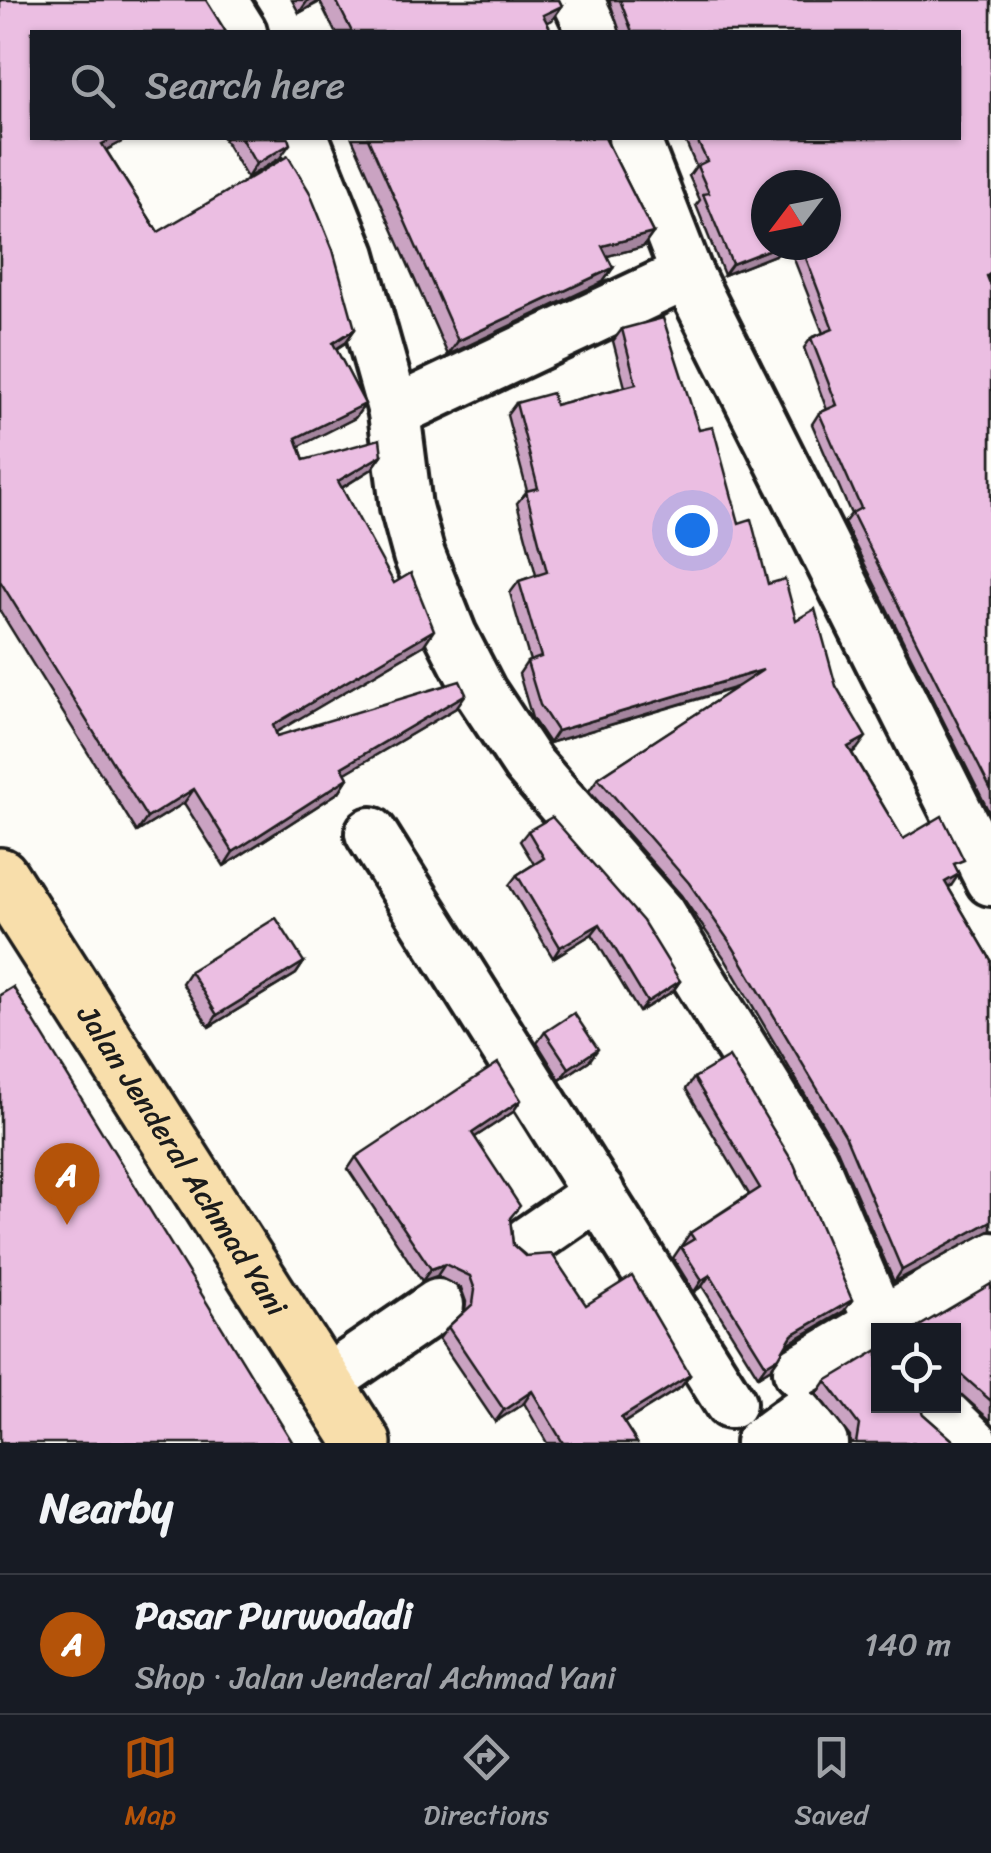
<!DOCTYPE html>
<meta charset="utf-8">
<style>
:root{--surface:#171b24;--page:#242831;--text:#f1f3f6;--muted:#9ea1a6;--line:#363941;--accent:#b45309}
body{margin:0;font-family:Sriracha,sans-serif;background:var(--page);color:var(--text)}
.controls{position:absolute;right:30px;bottom:30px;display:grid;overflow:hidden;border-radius:0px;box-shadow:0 2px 8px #0004}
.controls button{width:90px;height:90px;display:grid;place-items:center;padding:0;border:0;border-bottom:2px solid var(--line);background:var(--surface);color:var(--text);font:50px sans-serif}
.compass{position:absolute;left:751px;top:170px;width:90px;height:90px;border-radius:50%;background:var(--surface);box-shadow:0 2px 8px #0004;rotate:238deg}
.you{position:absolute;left:692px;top:530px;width:35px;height:35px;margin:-25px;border:8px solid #fff;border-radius:50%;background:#1a73e8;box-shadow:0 0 0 15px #1a73e833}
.badge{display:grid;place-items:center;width:65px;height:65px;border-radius:50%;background:var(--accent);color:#fff;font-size:32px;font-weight:700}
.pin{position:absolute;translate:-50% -82px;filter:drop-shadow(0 2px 5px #0008)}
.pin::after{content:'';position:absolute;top:52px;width:35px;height:30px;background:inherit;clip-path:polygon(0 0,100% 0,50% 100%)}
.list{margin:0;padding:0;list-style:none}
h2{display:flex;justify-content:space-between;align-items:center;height:130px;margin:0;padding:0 40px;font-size:42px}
h2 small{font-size:32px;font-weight:400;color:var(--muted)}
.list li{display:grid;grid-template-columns:65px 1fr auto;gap:30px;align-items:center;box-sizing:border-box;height:140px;padding:0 40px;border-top:2px solid var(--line)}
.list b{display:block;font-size:38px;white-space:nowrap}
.list p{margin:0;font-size:32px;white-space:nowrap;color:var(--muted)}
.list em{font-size:32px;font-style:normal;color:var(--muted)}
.icon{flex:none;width:55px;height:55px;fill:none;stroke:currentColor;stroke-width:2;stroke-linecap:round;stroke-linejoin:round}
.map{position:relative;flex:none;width:991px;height:1443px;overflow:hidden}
.search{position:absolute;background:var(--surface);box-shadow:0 2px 8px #0004;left:30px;right:30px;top:30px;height:110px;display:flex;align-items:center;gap:25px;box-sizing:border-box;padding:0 35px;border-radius:0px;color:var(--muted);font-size:38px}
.sheet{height:270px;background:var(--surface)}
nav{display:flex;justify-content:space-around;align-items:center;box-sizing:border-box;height:140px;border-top:2px solid var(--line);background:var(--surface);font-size:28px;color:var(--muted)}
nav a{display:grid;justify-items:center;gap:5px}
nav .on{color:var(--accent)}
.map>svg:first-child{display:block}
</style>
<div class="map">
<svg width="991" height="1443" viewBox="0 0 991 1443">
<rect width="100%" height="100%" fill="#fdfcf7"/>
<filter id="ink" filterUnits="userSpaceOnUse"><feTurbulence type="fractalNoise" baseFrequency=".01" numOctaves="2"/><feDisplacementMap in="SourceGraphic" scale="20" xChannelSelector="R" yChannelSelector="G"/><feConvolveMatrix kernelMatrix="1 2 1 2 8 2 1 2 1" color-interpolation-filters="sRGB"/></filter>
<g filter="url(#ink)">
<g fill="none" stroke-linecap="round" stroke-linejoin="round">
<defs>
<g id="minor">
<path d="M221,0l20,32"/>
<path d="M578,0l15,32"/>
<path d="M303,138l47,117 44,157 12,95 13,48 32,80 30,58 47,71 131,150 153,248 71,168"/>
<path d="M634,138l53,136 304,606"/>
<path d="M394,412l293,-138"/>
<path d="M371,833l359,570"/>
<path d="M528,1242l71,-49"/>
<path d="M799,1371l192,-113"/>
<path d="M324,1383l114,-78"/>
<path d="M935,1406l38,37"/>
<path d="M761,1443l38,-28 23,28"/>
</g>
<g id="major">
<path id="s1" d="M0,876l363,567"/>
</g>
</defs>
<use href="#minor" stroke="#1c1c1c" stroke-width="58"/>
<use href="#major" stroke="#1c1c1c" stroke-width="62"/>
<use href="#minor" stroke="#fdfcf7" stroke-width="50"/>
<use href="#major" stroke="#f8deab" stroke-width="55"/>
</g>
<g fill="#caa3c2" stroke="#1c1c1c" stroke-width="2.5" fill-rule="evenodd">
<path d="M0,0l32,138h97l-23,12 52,82 197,97 -10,14 -9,6 29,55 -10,14 -56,28 5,14 78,-5 -10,14 -30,19 82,157 -148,87 1,4 179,-28 -111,65 3,5 -9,14 -115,74 -40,-63 -47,29 -137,-221z"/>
<path d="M292,0h267l3,6 -10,14 -6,3 6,9h-217l-15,-30 -21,11z"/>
<path d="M609,0h382l-2,280 2,6v530l-147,-293 7,-9 -39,-90 7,-11 8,-3 -23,-62 7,-10 12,-5 -33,-84 -66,26 -28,-70 4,-5 -11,-24 7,-10 -12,-28h274v-106h-338zM766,185l60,60h-60z"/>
<path d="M223,138h65l-8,20 -33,20z"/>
<path d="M352,138h253l48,95 -10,14 -36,9 6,12 -10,14 -155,73z"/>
<path d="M622,329l77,101 40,93 29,61 28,36 40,66 21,63 -5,4 51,86 54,31 2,4 -11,13 43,73v270l-97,52 -58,-135 -111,-188 -44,-64 -92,-104 9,-13 138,-90 -187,55 -17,-25 -13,-44 8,-12 3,-1 -20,-68 9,-12 17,-6 -19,-72 10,-12 -20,-76 9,-12 39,2 70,-18 -12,-46z"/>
<path d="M528,831l152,150 -7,10 -34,21 -47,-78 -39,24 -44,-73 8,-10 17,-11 -14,-23z"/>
<path d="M304,962l-8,12 -87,53 -27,-44 8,-12z"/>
<path d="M545,1032l45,28 -30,20 -23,-37z"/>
<path d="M694,1078l158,222 -8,11 -58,34 -15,23 -13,8 -56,-90 -8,6 -21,-34 17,-25 59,-39 -63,-105z"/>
<path d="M513,1112l-38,25 35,83 3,25 73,60 104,70 -9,12 -57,36 13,20h-90l-23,-40 -29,19 -56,-83 9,-12 17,-16 1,-9 -5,-14 -24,-12 -15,5 -74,-112 8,-12z"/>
<path d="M991,1284v137l-37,-33v-58z"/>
<path d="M826,1381l97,33 33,29h-106v-6l-33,-43z"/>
</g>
<g fill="#a4859e" stroke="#1c1c1c" stroke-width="2.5">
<path d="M308,0h13l-22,13z"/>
<path d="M562,6l-10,14 -19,9 10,-14z"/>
<path d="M114,138h15l-37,20 10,-14z"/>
<path d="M290,144l-10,14 -33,20 9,-14z"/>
<path d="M653,233l-10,14 -51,13 10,-14z"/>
<path d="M780,245h13l-3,4 -66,26 8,-11z"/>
<path d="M613,268l-10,14 -155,73 10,-14z"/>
<path d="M355,329l-10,14 -22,14 10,-14z"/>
<path d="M365,404l-10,14 -69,35 10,-15z"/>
<path d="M382,455l-10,14 -44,27 10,-15z"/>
<path d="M434,630l-10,15 -161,95 10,-15z"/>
<path d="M763,670l-9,12 -205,61 8,-12z"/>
<path d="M466,694l-10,14 -124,73 10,-14z"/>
<path d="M866,737l-9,12 -17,11 8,-13z"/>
<path d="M348,778l-9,14 -115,74 9,-14z"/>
<path d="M194,789l-10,14 -47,29 10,-14z"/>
<path d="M959,874l-8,12 -14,8 8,-12z"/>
<path d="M600,924l-8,10 -39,24 7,-11z"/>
<path d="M304,962l-8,12 -87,53 8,-12z"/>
<path d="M680,981l-7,10 -34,21 8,-10z"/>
<path d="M598,1049l-8,11 -30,20 9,-12z"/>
<path d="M521,1100l-8,12 -50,33 9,-12z"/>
<path d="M991,1221v9l-97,52 8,-12z"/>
<path d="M445,1264l-8,12 -15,5 9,-12z"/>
<path d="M710,1275l-8,11 -8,6 8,-12z"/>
<path d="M852,1300l-8,11 -60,35 8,-11z"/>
<path d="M779,1357l-8,11 -13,8 8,-11z"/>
<path d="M690,1375l-9,12 -69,43 9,-12z"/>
<path d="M532,1391l-8,12 -29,19 9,-12z"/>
</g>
<g fill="#ebbee2" stroke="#1c1c1c" stroke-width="2.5">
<path d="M0,0h206l20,32h-194v106h82l-12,6 56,88 130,-76 21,35 24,59 22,79 -22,14 32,61 -69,34 8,22 76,-21 2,16 -44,26 56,102 17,-10 23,57 -161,95 4,11 183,-55 6,13 -124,73 6,11 -115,74 -39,-63 -47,29 -147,-237z"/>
<path d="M336,0h223l3,6 -19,9 9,17h-200z"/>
<path d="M620,0h371v273l-4,3 4,10v504l-139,-277 9,-5 -42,-95 18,-8 -26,-67 22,-9 -32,-84h25v-60h-60v60h14l-48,19 -29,-70 6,-1 -12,-27 10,-5 -11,-23h262v-106h-326z"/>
<path d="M241,138h47l2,6 -34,20z"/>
<path d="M368,138h237l48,95 -51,13 11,22 -155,73z"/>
<path d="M663,318l36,112 14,-3 26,96 12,-4 17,65 17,-5 11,41 19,-11 21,77 30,51 -18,10 55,92 39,-23 22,44 -10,4 5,10 -14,8 46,78v261l-89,49 -57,-135 -112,-188 -44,-64 -91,-105 165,-108 -206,61 -17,-26 -13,-43 14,-5 -22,-76 28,-9 -21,-81 12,-3 -22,-85 36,-10 3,12 81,-21 -14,-55z"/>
<path d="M552,817l91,104 37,60 -33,21 -47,-78 -40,23 -43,-72 27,-17 -16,-27z"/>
<path d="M276,918l28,44 -87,53 -27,-44z"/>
<path d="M13,987l280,456h-293v-448z"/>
<path d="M574,1013l24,36 -29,19 -24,-36z"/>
<path d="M729,1057l65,107 58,136 -60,35 -13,22 -13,8 -56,-90 -8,5 -21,-33 13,-8 -4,-6 70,-45 -66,-110z"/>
<path d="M498,1063l23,37 -49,33 48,73 -10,12 3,27 12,11 27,-2 34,51 46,-29 58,99 -69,43 16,25h-74l-31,-52 -28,19 -56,-83 25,-23 2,-14 -5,-14 -25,-12 -14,5 -75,-112z"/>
<path d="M991,1284v117l-37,-33v-38h-39l3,-3z"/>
<path d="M878,1350v56h41l4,8 33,29h-100l3,-18 -33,-44z"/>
</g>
</g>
<g text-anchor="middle" stroke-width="10" stroke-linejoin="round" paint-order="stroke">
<g font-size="30" fill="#1c1c1c" stroke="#fdfcf7">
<text dy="10" stroke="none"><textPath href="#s1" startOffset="338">Jalan Jenderal Achmad Yani</textPath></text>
</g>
</g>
</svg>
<div class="controls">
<button><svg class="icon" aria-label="locate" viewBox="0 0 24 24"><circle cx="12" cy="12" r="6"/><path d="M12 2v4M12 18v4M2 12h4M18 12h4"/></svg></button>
</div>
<svg class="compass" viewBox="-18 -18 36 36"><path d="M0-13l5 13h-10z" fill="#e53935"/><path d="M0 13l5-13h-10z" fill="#9ea1a6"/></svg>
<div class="you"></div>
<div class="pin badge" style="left:67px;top:1225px">A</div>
<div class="search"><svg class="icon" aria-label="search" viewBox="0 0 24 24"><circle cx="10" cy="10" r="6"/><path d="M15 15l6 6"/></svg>Search here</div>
</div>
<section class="sheet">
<h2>Nearby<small></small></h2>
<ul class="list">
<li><span class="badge">A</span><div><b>Pasar Purwodadi</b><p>Shop · Jalan Jenderal Achmad Yani</p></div><em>140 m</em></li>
</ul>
</section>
<nav>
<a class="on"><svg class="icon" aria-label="map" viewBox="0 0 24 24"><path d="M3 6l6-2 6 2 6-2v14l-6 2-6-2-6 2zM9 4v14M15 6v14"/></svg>Map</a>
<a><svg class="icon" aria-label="directions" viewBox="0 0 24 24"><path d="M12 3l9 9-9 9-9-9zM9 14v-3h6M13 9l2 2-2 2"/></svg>Directions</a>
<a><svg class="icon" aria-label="saved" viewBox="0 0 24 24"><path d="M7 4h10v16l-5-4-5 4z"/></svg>Saved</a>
</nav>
